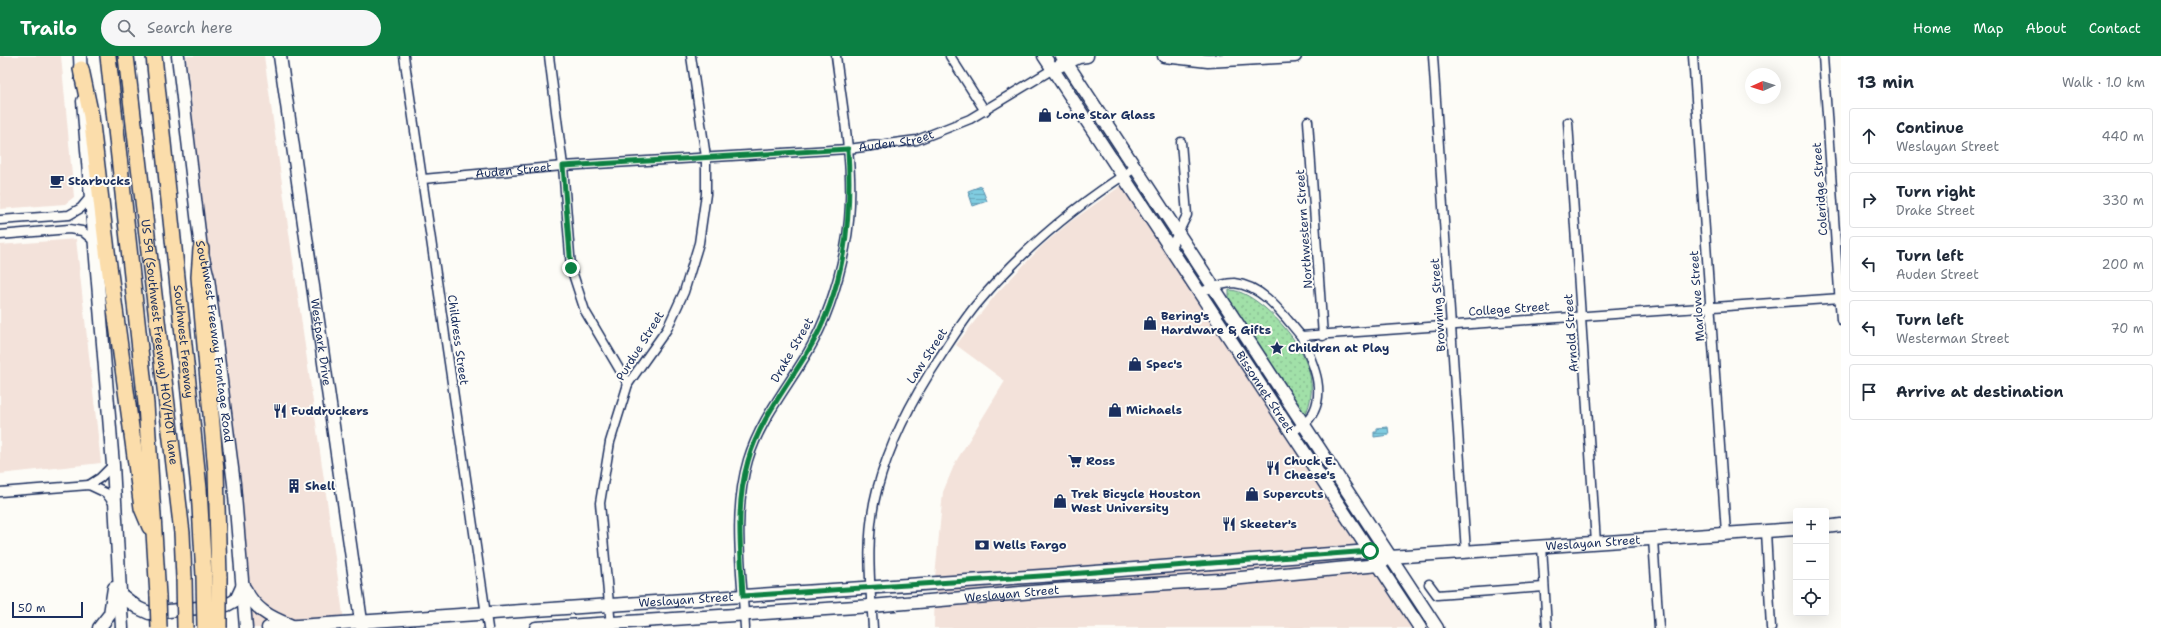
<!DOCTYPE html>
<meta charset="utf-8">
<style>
:root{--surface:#fff;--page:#f6f6f7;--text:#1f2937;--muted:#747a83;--line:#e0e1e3;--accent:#0b8043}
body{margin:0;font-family:"Shantell Sans",sans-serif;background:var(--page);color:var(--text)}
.controls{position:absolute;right:12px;bottom:12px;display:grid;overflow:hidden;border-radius:4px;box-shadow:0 4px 16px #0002}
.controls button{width:36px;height:36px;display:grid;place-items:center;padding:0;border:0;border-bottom:1px solid var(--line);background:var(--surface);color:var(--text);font:20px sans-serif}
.compass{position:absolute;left:1745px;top:12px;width:36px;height:36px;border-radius:50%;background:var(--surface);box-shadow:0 4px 16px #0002;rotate:267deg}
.scale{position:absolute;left:12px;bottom:10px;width:71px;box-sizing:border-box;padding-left:4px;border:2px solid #1b2f5e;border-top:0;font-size:11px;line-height:14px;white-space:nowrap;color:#1b2f5e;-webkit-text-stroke:3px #fdfcf7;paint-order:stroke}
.stop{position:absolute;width:12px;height:12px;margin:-9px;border:3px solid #0b8043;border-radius:50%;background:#fff}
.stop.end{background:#0b8043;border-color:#fff;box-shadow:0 1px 4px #0008}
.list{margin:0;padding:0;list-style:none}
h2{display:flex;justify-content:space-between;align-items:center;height:52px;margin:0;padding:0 16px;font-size:17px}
h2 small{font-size:13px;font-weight:400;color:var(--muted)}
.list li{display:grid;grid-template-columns:26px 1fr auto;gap:12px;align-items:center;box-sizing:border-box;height:56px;margin:0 8px 8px;padding:0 8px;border:1px solid var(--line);border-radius:4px}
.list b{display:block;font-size:15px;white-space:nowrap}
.list p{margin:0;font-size:13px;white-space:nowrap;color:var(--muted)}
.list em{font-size:13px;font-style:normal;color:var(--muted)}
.icon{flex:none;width:22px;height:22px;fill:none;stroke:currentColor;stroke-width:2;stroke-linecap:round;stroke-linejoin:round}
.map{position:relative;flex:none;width:1841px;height:572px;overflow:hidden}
header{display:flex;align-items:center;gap:24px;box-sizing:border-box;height:56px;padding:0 20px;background:var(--accent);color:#fff}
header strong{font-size:19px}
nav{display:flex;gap:22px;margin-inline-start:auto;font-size:14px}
.search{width:280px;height:36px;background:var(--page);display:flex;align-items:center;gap:10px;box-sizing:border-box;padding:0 14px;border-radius:22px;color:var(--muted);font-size:15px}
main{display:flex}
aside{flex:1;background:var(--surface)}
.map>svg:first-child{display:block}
</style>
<header>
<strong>Trailo</strong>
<div class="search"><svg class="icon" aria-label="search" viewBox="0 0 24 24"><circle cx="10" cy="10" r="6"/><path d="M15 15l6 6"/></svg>Search here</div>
<nav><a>Home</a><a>Map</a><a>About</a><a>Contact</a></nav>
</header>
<main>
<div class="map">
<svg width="1841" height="572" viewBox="0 0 1841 572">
<defs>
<pattern id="park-dots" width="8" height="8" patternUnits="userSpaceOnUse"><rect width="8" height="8" fill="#a1e0a8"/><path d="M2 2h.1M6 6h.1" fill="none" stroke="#8ac093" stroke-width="1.8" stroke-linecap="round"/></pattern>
<pattern id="water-rules" width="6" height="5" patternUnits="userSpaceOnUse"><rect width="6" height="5" fill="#80cce0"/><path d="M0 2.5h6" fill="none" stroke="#68a6b9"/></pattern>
</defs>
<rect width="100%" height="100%" fill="#fdfcf7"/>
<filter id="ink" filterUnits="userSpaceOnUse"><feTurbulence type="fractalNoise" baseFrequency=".025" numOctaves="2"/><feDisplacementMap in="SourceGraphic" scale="8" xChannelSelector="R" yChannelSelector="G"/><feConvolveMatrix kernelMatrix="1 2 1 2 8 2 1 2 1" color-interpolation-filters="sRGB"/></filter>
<g filter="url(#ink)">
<g fill="#f3e2da">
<path d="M0,0h61l13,141 -9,7 -65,5z"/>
<path d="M186,0h78l81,572h-94z"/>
<path d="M1122,129l292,443h-480l1,-51 8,-85 12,-29 50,-82 -49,-36 40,-51 46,-48 28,-24z"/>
<path d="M76,183l25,224 -101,11v-229z"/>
</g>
<path fill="url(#park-dots)" stroke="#5e8883" d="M1229,234c13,0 26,10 36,18 28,24 59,66 41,105h-3l-74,-112z"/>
<g fill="url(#water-rules)" stroke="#588dac">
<path d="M981,130l6,15 -14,5 -5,-15z"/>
<path d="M1388,371l1,8 -15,2v-5h3v-4z"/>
</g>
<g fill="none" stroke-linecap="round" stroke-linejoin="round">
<defs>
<g id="street">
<path d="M404,0l84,572"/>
<path d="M549,0l14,110 8,102 14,43 43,73"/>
<path d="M950,0l35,55"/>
<path d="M1433,0l33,496"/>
<path d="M1693,0l33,477"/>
<path d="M1823,0l18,264"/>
<path d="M1308,65l15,215"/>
<path d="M1568,66l28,421"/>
<path id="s1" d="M423,123l140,-13 285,-17 69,-9 53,-21 83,-50"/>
<path d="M0,164l69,-5 12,-7 10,-12"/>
<path d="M0,179l69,-6 13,2 12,10"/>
<path d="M1171,191l16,-32 -6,-73"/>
<path d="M1201,236c10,-4 21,-9 33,-9 30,3 49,32 67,53l540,-38"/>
<path d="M1292,376c6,-4 13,-8 17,-13 20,-25 3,-58 -8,-83"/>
<path d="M89,429l11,-7 13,-13"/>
<path d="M0,436l89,-7 17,8 9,12"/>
<path d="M1766,475l5,97"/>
<path d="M1653,483l6,89"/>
<path d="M1542,490l5,82"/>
<path d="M1429,528l8,11 107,-8"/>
<path d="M611,571l-11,-124 10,-61 18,-58 39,-55 17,-37 15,-49 7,-49v-37l-15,-101"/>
<path d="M745,572c-3,-55 -13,-114 3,-168 12,-40 39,-72 60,-108 18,-31 30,-68 37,-104 13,-64 -1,-129 -9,-192"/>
<path d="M873,572c-3,-46 -8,-93 4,-138 13,-49 35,-91 63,-133 11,-17 23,-36 36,-52 45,-54 100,-100 159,-137"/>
</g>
<g id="secondary">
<path d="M80,0l1,22"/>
<path id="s2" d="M178,0l23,193 7,29 26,206 12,144"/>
<path id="s3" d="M280,0l82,572"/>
<path id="s4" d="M1044,0l376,572"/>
<path d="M1062,0l375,572"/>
<path d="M1164,0l44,5 87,-5"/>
<path d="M1059,10l20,-9 8,-1"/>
<path d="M83,45l30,364 9,163"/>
<path d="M1826,471l15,-2"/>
<path d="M245,533c10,20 24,28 45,36"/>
<path d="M120,538l18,14 11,5 78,-8 9,-5 7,-15"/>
<path d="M99,572l11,-14 4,-26"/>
<path id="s5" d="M268,572l788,-53 313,-24 21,6 406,-28"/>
<path id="s6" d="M536,572l335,-22 185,-16 164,-10 159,-15 11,-8"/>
</g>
<g id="highway">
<path d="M108,0l38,348 12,192"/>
<path id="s7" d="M126,0l56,477 2,45"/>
<path id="s8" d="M154,0l45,433 5,87"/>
<path d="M81,13l10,47 16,135 35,257 8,19"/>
<path d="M201,193l-2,28 17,194 3,106"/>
</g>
</defs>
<use href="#street" stroke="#1b2f5e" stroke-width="11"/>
<use href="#secondary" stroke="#1b2f5e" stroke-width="15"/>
<use href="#highway" stroke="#1b2f5e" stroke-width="18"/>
<use href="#street" stroke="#fdfcf7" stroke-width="8"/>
<use href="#secondary" stroke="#fdfcf7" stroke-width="12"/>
<use href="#highway" stroke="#fbddab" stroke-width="15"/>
<defs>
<g id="highway-bridge">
<path d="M204,520l1,52"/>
<path d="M184,522l1,50"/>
<path d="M158,540l1,32"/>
<path d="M219,572v-51"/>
</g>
</defs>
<use href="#highway-bridge" stroke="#1b2f5e" stroke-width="18" stroke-linecap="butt"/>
<use href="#highway-bridge" stroke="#fbddab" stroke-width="15"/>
</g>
</g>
<g fill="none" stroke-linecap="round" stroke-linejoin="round" filter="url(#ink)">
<path stroke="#0b8043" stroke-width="5" d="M571,212l-8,-102 285,-17c4,71 -3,141 -41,204 -21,35 -48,68 -59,108 -13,45 -7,89 -5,135l313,-21 314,-24"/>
</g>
<defs>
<symbol id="shop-bare" viewBox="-9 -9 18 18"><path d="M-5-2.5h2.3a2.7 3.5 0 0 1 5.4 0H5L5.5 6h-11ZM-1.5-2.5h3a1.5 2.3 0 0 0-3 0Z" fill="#1b2f5e" stroke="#fdfcf7" stroke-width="2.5" paint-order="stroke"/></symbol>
<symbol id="cafe-bare" viewBox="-9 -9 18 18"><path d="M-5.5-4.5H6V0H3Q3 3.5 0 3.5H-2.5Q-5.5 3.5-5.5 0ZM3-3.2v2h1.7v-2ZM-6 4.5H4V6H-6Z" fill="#1b2f5e" stroke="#fdfcf7" stroke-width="2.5" paint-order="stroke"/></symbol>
<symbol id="sight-bare" viewBox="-9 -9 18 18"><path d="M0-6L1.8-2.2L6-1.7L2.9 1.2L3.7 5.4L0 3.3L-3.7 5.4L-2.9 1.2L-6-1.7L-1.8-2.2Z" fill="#1b2f5e" stroke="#fdfcf7" stroke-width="2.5" paint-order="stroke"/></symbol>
<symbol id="restaurant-bare" viewBox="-9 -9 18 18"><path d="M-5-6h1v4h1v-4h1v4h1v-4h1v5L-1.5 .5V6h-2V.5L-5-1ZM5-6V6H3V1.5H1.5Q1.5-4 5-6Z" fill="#1b2f5e" stroke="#fdfcf7" stroke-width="2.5" paint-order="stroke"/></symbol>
<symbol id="supermarket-bare" viewBox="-9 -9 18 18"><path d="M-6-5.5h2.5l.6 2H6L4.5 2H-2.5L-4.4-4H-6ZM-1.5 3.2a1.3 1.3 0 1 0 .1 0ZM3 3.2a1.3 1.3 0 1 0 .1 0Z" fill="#1b2f5e" stroke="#fdfcf7" stroke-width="2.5" paint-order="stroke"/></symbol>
<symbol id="building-bare" viewBox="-9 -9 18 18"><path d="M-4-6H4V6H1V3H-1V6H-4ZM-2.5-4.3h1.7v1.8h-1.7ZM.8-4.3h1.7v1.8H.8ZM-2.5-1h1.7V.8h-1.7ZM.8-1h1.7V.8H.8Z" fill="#1b2f5e" stroke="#fdfcf7" stroke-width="2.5" paint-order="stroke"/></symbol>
<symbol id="bank-bare" viewBox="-9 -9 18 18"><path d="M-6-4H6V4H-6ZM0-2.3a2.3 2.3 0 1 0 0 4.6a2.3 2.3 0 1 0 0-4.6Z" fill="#1b2f5e" stroke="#fdfcf7" stroke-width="2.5" paint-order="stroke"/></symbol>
</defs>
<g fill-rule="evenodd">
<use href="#shop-bare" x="1035" y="49" width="20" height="20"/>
<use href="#cafe-bare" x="47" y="115" width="20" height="20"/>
<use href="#shop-bare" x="1140" y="257" width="20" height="20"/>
<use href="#sight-bare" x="1267" y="282" width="20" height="20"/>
<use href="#shop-bare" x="1125" y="298" width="20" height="20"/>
<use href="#shop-bare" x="1105" y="344" width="20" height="20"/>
<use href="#restaurant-bare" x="270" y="345" width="20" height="20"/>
<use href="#supermarket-bare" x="1065" y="395" width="20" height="20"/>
<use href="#restaurant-bare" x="1263" y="402" width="20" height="20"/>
<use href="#building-bare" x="284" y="420" width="20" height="20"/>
<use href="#shop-bare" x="1242" y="428" width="20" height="20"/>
<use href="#shop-bare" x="1050" y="435" width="20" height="20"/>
<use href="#restaurant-bare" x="1219" y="458" width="20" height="20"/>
<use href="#bank-bare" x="972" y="479" width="20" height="20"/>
</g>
<g text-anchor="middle" stroke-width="4" stroke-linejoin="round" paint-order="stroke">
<g font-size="12" font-weight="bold" fill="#1b2f5e" stroke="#fdfcf7" text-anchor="start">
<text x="1056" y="63">Lone Star Glass</text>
<text x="68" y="129">Starbucks</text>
<text x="1161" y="264">Bering's<tspan x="1161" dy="14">Hardware &amp; Gifts</tspan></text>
<text x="1288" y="296">Children at Play</text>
<text x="1146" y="312">Spec's</text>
<text x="1126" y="358">Michaels</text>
<text x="291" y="359">Fuddruckers</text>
<text x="1086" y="409">Ross</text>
<text x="1284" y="409">Chuck E.<tspan x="1284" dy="14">Cheese's</tspan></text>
<text x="305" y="434">Shell</text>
<text x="1071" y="442">Trek Bicycle Houston<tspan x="1071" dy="14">West University</tspan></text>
<text x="1263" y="442">Supercuts</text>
<text x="1240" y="472">Skeeter's</text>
<text x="993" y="493">Wells Fargo</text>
</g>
<g font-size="12" fill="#1b2f5e" stroke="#fdfcf7">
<text dy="4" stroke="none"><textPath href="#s1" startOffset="475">Auden Street</textPath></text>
<text dy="4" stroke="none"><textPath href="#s1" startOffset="91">Auden Street</textPath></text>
<text transform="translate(1820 133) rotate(-94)" y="4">Coleridge Street</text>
<text transform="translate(1304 173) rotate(-94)" y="4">Northwestern Street</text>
<text transform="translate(1697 240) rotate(-94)" y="4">Marlowe Street</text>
<text transform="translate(1438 249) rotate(-94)" y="4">Browning Street</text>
<text transform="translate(1509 253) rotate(-4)" y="4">College Street</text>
<text transform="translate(1571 277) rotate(-94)" y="4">Arnold Street</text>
<text transform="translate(458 284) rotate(82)" y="4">Childress Street</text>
<text dy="4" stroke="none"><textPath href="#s7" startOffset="288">US 59 (Southwest Freeway) HOV/HOT lane</textPath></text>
<text dy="4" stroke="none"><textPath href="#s8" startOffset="287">Southwest Freeway</textPath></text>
<text dy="4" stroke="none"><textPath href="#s2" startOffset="288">Southwest Freeway Frontage Road</textPath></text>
<text dy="4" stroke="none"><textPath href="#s3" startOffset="289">Westpark Drive</textPath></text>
<text transform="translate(640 290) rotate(-58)" y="4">Purdue Street</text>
<text transform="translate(792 294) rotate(-60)" y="4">Drake Street</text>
<text transform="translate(927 300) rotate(-57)" y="4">Law Street</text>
<text dy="4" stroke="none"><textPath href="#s4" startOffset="402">Bissonnet Street</textPath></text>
<text dy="4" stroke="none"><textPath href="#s5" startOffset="1329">Weslayan Street</textPath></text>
<text dy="4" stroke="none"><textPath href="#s6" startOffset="477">Weslayan Street</textPath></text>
<text dy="4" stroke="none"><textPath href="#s5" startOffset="419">Weslayan Street</textPath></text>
</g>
</g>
</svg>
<div class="controls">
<button>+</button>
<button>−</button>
<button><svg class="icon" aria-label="locate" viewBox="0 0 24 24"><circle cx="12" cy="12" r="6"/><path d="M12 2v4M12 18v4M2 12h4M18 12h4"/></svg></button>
</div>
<svg class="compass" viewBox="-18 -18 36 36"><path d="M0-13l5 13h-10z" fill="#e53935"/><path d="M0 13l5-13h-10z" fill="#747a83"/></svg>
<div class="scale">50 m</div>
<div class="stop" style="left:1370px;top:495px"></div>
<div class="stop end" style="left:571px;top:212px"></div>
</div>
<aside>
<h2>13 min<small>Walk · 1.0 km</small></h2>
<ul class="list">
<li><svg class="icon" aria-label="ahead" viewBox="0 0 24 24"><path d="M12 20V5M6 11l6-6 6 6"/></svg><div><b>Continue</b><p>Weslayan Street</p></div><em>440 m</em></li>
<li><svg class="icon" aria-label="right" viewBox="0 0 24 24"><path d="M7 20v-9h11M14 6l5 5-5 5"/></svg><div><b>Turn right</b><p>Drake Street</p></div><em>330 m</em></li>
<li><svg class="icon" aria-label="left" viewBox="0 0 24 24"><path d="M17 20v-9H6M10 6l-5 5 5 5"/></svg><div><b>Turn left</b><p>Auden Street</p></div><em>200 m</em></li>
<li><svg class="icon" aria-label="left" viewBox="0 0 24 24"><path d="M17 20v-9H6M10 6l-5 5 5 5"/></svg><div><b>Turn left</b><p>Westerman Street</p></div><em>70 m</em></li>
<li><svg class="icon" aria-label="arrive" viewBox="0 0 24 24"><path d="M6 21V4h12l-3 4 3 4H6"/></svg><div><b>Arrive at destination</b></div></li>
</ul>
</aside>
</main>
